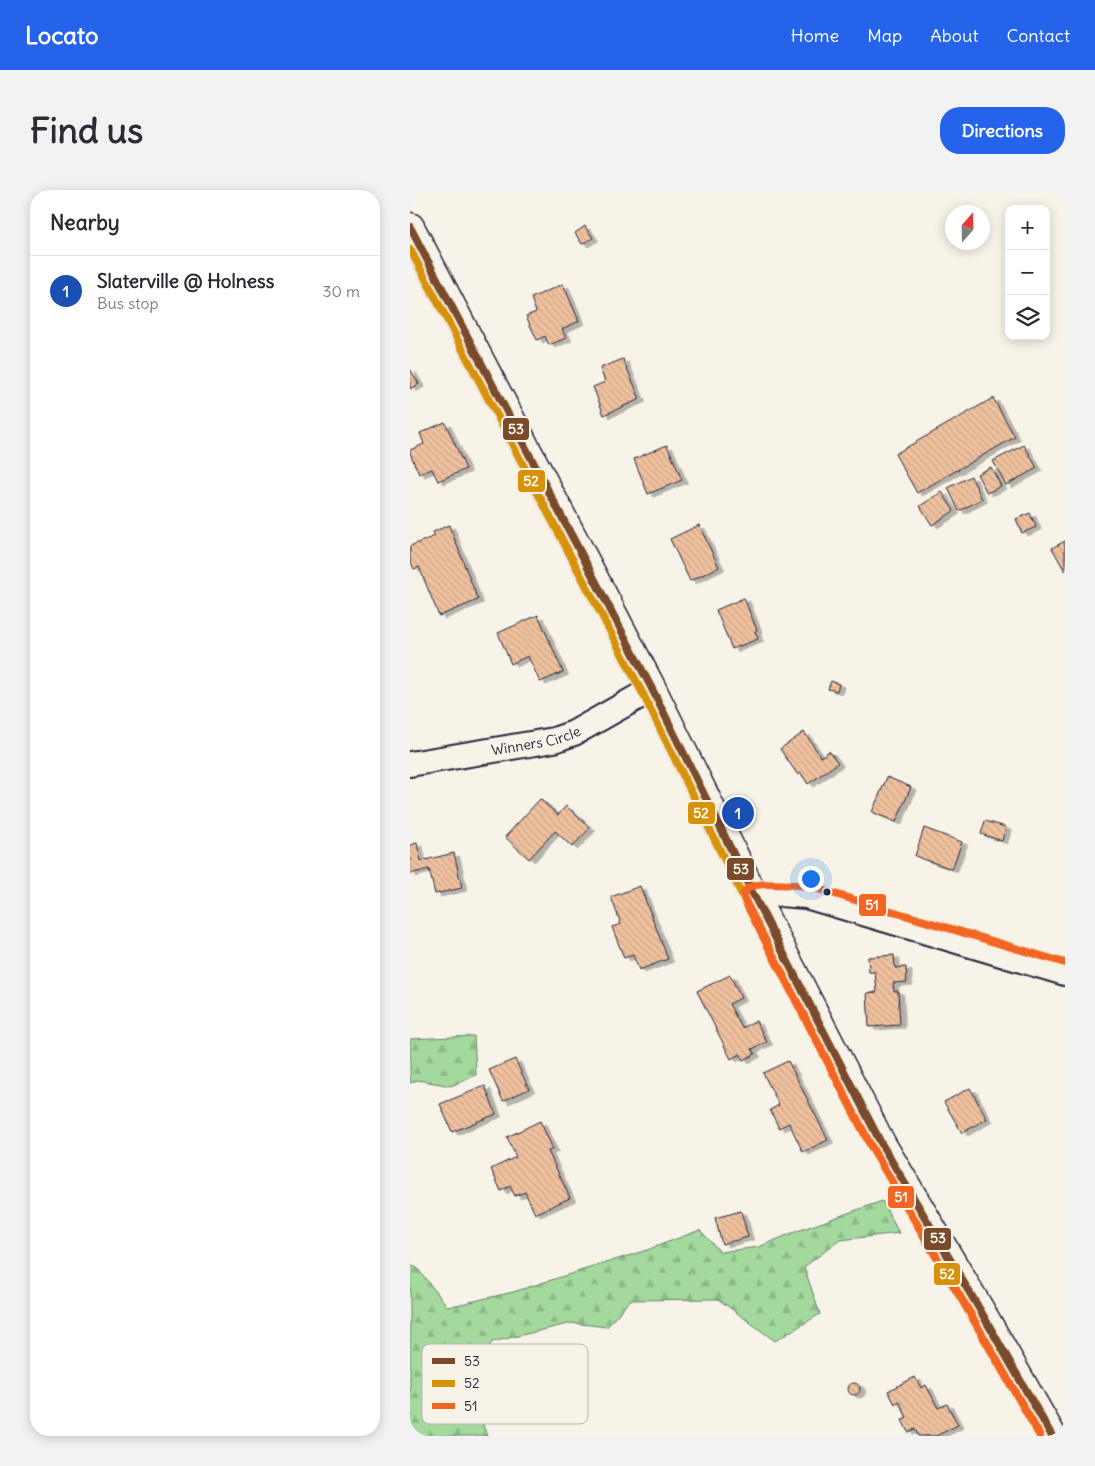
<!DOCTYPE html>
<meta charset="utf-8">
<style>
:root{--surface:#fff;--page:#f2f2f3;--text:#2b2b33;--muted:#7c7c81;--line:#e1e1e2;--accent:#2563eb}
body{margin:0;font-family:Delius,sans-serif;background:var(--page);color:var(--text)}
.controls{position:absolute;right:15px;top:15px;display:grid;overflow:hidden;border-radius:10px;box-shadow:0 2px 12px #0003}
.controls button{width:45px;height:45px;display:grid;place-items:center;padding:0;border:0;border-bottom:1px solid var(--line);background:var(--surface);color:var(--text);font:25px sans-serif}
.compass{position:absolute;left:535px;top:15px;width:45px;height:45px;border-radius:50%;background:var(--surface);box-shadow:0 2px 12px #0003;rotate:20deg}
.you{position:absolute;left:400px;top:688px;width:18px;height:18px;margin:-12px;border:4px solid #fff;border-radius:50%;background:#1a73e8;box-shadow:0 0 0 8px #1a73e833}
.badge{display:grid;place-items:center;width:32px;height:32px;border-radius:50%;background:var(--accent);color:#fff;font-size:16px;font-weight:700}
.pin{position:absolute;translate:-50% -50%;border:2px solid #fff;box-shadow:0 1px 5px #0006}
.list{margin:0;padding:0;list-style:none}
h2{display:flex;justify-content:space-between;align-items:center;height:65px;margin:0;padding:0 20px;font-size:21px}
h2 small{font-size:16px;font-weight:400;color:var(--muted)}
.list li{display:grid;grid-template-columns:32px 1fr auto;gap:15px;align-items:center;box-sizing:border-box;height:70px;padding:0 20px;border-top:1px solid var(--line)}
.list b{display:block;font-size:19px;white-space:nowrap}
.list p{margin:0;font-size:16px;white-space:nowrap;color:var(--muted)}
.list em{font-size:16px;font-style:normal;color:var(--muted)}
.icon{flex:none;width:28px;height:28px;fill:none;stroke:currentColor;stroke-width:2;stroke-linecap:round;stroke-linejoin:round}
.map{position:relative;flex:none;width:655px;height:1246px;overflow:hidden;border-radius:20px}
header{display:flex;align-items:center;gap:30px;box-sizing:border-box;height:70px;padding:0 25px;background:var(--accent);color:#fff}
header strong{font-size:24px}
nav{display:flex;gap:28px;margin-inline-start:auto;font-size:18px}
.intro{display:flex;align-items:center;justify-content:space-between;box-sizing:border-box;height:120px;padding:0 30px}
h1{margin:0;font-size:35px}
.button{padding:12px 22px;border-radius:20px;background:var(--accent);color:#fff;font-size:18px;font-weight:700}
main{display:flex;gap:30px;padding:0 30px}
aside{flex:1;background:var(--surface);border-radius:20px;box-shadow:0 2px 12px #0003}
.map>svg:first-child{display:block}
</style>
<header>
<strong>Locato</strong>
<nav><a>Home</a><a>Map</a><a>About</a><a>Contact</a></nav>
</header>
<div class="intro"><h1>Find us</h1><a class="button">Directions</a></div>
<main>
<aside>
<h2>Nearby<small></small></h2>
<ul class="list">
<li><span class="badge" style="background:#1a4fb4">1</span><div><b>Slaterville @ Holness</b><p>Bus stop</p></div><em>30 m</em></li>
</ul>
</aside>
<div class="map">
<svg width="655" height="1246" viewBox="0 0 655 1246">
<defs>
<pattern id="forest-firs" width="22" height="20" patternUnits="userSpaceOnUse" patternTransform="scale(1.25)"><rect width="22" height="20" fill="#a3d99c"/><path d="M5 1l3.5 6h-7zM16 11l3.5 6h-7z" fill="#8cba87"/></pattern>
<pattern id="building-back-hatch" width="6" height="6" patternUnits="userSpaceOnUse" patternTransform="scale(1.25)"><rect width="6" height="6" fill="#efc19e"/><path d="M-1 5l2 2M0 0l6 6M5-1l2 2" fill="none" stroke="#cda689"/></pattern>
<filter id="shadow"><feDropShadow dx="5.5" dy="3" stdDeviation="0" flood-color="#0004"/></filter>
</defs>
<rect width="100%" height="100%" fill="#f7f3e8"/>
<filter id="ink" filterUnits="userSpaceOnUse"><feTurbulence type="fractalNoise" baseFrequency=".02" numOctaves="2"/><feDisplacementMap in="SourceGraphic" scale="10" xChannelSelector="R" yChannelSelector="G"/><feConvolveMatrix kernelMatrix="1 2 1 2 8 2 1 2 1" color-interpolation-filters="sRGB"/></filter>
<g filter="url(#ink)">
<g fill="url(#forest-firs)" stroke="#627e6c">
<path d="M64,846l2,39 -25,11 -33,-6 -8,3v-44z"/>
<path d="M472,1011l17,32 -59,7 -36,27 16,47 -45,27 -57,-42 -88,1 -23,27 -35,-4 -80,19 -23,44 18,50h-77v-171l7,3 31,39 65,-15 134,-42 53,-20 20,22 39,-5 33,-14z"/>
</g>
<g fill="url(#building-back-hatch)" stroke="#22223b" filter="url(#shadow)">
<path d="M175,36l8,12 -11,6 -7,-11z"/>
<path d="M153,94l16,37 -17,8 4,9 -17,7 -4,-9 -8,4 -11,-24 10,-4 -5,-14z"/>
<path d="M213,169l17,40 -36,16 -11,-28 12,-5 -5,-14z"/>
<path d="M0,179l9,15 -9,5z"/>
<path d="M583,208l22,39 -98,56 -22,-39z"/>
<path d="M35,232l21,47 -28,12 -6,-12 -13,5 -9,-21v-3l14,-6 -4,-11z"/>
<path d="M257,255l15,35 -34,14 -14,-35z"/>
<path d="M614,255l13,23 -31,17 -13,-24z"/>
<path d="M581,277l10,19 -14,7 -10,-19z"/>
<path d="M561,286l11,23 -23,12 -11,-23z"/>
<path d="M532,302l12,19 -22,14 -12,-19z"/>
<path d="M620,323l6,14 -14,6 -6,-14z"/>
<path d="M39,335l29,75 -39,16 -20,-49 -5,2 -4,-9v-14l25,-10 -2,-4z"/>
<path d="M289,335l20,42 -29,14 -20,-42z"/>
<path d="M655,351v30l-13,-23z"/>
<path d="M334,408l13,32 -2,1 3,8 -26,10 -16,-39z"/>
<path d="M128,425l25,57 -23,10 -12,-26 -17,8 -13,-31z"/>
<path d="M421,491l8,3 -2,7 -9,-2z"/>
<path d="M394,542l17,25 8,-6 9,12 -30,21 -7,-11 -3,2 -18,-26z"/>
<path d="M477,587l24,10 -15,35 -24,-10z"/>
<path d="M130,609l18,16 8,-9 24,22 -18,19 -17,-16 -26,28 -24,-22z"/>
<path d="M575,631l21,6 -4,14 -21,-7z"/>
<path d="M514,638l38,14 -10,27 -37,-13z"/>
<path d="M7,653l4,18 33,-8 8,35 -27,6 -6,-25 -19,5v-29z"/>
<path d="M230,696l28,73 -29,11 -6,-15 -9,3 -12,-31 9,-3 -10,-27z"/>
<path d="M484,765l1,13 11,-1 1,15 -14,1 1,8h4l2,34 -31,2 -2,-34 10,-1 -2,-20h-6l-1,-15z"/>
<path d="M320,785l11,23 -12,6 13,24 14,-7 11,21 -15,7 3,5 -12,6 -3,-6 -9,5 -34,-68z"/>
<path d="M105,869l14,30 -26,12 -14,-31z"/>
<path d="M378,871l40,79 -25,12 -14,-29 -10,5 -9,-18 9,-5 -16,-32z"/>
<path d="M75,896l11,28 -44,18 -12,-28z"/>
<path d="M560,898l17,31 -25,14 -18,-31z"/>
<path d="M130,931l13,28 -5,2 22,47 -35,16 -10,-22 -10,4 -5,-10 -9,5 -10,-22 25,-12 -9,-20z"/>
<path d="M331,1021l7,26 -26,7 -7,-26z"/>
<path d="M505,1187l6,11 5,-3 12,23 9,-4 11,21 -22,11h-18l-3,-7 -7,3 -6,-12 5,-2 -8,-17 -4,3 -7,-13z"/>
<circle cx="444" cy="1199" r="6"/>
</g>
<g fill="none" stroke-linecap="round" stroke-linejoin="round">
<defs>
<g id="minor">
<path id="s1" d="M0,574l144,-24 20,-7 78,-44"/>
<path d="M344,706l26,-2 26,2 259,77"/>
</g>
<path id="highway" d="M0,37l242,462 102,207 128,249 98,165 72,126"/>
</defs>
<use href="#minor" stroke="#22223b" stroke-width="28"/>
<use href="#highway" stroke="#22223b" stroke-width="31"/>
<use href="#minor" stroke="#f7f3e8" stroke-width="24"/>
<use href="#highway" stroke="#f7f3e8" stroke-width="28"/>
<defs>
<path id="bus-1" d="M0,37l242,462 102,207 128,249 98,165 72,126"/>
<path id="bus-2" d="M0,59l233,445 102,207 128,249 98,165 69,121"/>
<path id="bus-3" d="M630,1246l-69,-121 -98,-165 -128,-249c-1,-5 -2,-8 2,-12 7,-8 50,-4 61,-3l257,77"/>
</defs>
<use href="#bus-1" stroke="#f7f3e8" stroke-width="11"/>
<use href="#bus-2" stroke="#f7f3e8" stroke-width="11"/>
<use href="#bus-3" stroke="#f7f3e8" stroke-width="11"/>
<use href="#bus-1" stroke="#7a4b2a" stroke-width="8"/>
<use href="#bus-2" stroke="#d79209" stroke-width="8"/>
<use href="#bus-3" stroke="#f26522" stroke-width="8"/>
</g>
</g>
<circle fill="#22223b" stroke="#f7f3e8" stroke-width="2" cx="417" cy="702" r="4.5"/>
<g text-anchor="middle" stroke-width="4" stroke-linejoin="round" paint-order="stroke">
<g font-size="14" fill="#22223b" stroke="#f7f3e8">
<text dy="5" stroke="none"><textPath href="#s1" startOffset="128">Winners Circle</textPath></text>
</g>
</g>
<rect x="12" y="1154" width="166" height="80" rx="8" fill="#f7f3e8" stroke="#b7b4b4" stroke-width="1"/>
<rect x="22" y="1168" width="23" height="6" fill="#7a4b2a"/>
<rect x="22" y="1190" width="23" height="7" fill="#d79209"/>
<rect x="22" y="1213" width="23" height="6" fill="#f26522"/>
<g font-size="14" fill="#22223b">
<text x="54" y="1176">53</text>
<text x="54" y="1198">52</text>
<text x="54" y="1221">51</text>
</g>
<g stroke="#f7f3e8" stroke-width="2">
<rect x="92" y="227" width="28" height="24" rx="5" fill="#7a4b2a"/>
<rect x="107" y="279" width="29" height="24" rx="5" fill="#d79209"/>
<rect x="277" y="611" width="29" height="24" rx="5" fill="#d79209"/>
<rect x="316" y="667" width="29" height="24" rx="5" fill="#7a4b2a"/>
<rect x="448" y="703" width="29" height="24" rx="5" fill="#f26522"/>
<rect x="477" y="995" width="28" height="24" rx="5" fill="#f26522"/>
<rect x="513" y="1037" width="29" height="24" rx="5" fill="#7a4b2a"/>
<rect x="523" y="1072" width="28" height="24" rx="5" fill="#d79209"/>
</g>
<g font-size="14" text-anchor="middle" font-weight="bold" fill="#fff">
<text x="106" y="244">53</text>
<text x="121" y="296">52</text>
<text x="291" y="628">52</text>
<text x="331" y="684">53</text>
<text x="462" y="720">51</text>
<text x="491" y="1012">51</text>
<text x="528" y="1053">53</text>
<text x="537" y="1089">52</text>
</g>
</svg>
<div class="controls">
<button>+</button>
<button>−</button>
<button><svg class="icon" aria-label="layers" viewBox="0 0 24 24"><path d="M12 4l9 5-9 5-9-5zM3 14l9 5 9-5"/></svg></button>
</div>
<svg class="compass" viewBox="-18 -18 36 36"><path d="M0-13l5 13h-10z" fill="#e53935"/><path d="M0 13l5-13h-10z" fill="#7c7c81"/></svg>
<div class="you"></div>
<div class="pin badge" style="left:328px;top:623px;background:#1a4fb4">1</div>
</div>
</main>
